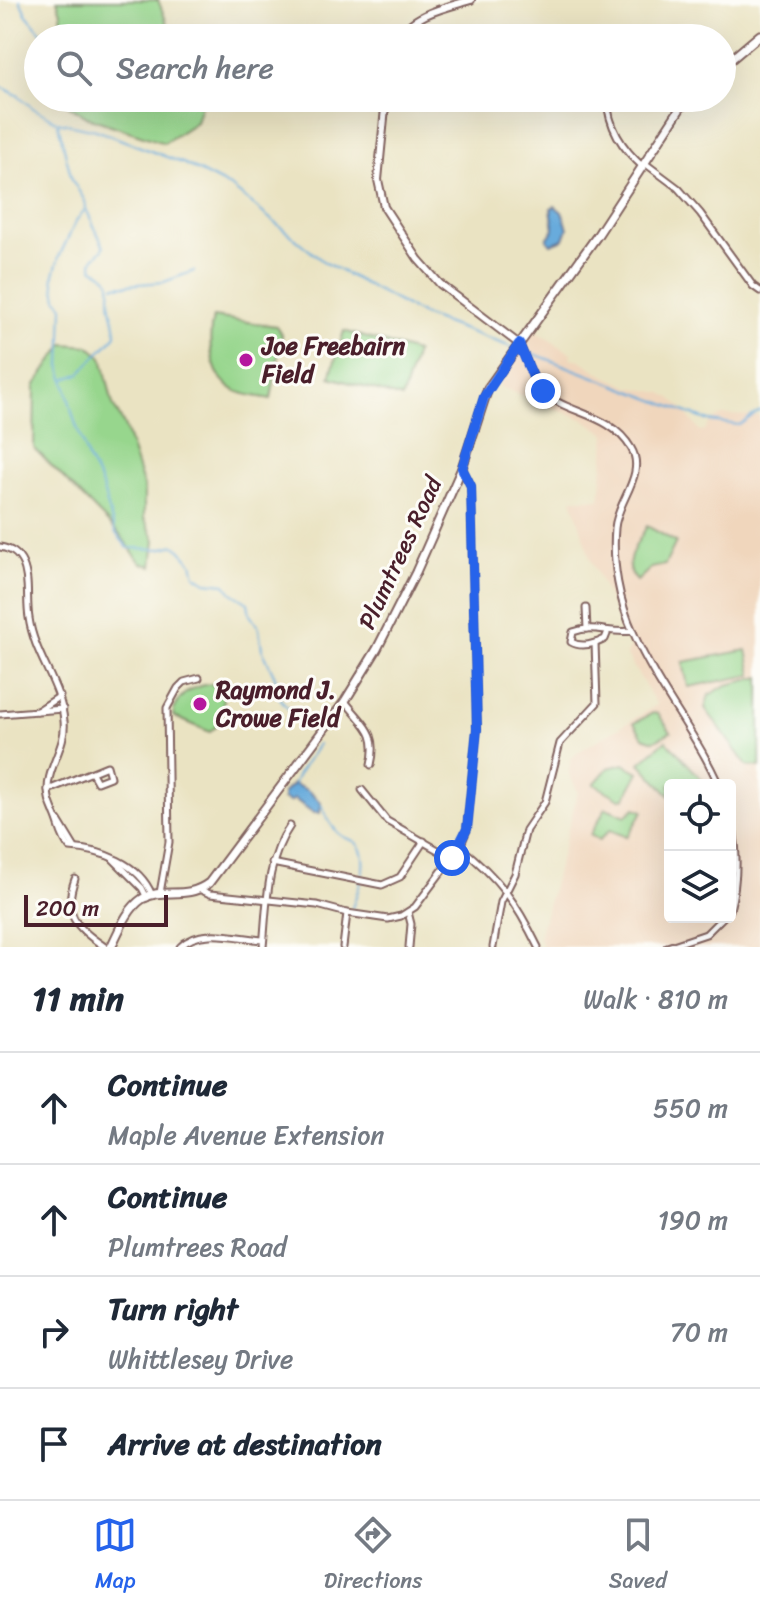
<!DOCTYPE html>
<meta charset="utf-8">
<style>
:root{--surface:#fff;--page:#f2f2f3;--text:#1f2937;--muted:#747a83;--line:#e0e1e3;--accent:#2563eb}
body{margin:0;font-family:Sriracha,sans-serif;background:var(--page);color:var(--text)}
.controls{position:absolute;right:24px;bottom:24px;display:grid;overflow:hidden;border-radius:8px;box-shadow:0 8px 32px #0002}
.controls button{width:72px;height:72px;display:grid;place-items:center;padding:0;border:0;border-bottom:2px solid var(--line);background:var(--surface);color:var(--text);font:40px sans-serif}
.scale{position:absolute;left:24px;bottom:20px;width:144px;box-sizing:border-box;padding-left:8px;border:4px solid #4a1f2b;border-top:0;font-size:22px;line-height:28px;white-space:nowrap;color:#4a1f2b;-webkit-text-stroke:6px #fdfcf7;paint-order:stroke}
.stop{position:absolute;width:24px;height:24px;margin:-18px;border:6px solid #2563eb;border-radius:50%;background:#fff}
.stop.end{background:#2563eb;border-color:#fff;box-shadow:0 2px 8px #0008}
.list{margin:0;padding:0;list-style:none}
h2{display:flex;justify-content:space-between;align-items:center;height:104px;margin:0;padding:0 32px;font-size:34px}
h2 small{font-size:26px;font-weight:400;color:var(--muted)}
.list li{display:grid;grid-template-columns:52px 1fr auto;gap:24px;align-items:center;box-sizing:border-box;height:112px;padding:0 32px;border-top:2px solid var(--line)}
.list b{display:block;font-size:30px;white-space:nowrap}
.list p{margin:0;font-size:26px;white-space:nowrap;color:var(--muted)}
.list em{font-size:26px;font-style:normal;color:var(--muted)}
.icon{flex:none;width:44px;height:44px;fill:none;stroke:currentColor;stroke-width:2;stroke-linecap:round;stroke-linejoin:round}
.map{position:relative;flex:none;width:760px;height:947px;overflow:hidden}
.search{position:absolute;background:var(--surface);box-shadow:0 8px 32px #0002;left:24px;right:24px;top:24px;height:88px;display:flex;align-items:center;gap:20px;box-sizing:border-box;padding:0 28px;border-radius:44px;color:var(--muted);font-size:30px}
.sheet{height:552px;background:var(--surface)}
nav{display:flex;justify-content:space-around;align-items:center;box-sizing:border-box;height:112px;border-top:2px solid var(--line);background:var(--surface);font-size:22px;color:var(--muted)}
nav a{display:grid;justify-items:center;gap:4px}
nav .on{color:var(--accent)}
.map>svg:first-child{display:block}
</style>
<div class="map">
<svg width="760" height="947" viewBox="0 0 760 947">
<rect width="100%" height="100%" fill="#fdfcf7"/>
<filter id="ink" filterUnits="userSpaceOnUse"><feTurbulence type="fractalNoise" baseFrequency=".0125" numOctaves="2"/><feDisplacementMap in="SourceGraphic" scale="16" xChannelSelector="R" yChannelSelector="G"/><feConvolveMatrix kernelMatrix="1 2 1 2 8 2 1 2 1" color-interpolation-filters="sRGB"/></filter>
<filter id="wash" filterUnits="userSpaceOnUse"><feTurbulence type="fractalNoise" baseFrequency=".006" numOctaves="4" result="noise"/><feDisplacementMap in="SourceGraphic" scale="32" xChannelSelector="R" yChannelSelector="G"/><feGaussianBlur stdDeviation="1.8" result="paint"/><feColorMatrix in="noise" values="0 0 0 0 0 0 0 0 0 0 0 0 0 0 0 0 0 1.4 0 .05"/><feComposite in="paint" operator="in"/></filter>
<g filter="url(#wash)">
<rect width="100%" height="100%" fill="#eae3c2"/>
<path fill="#f0d6bc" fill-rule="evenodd" d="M533,330l38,23 -1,5 10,2 23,15 27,12 32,6 9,5 10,9 19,24 5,-1 6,-9 11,-6 38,1v531h-217l-4,-9 39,-146 -9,-18 2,-15 10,-9 76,-45 -31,-51 5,-7 -41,-89 -18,-59h28l6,-65 -21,-14 -87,-34zM670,785h60v132h-60z"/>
<g fill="#97d68d" stroke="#707a5c" stroke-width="2">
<path d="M57,0h101l15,38h-110l-2,-25z"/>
<path d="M63,98h140l-7,24 -32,21 -77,-26 -24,-15z"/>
<path d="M213,317l63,9 6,9 -11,64c-14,-3 -34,-4 -44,-14 -18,-16 -19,-47 -14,-68z"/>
<path d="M344,331l72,21 -14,46 -72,-21z"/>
<path d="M64,344l25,2 13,11 11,48 11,20 20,62v31l11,22 -3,26 -11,-3 -21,-28 -86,-87 1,-62z"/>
<path d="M647,526l29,16 -11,23 -14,3 -14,13c-18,-18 1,-38 10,-55z"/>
<path d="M747,650l5,25 -64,12 -5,-25z"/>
<path d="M760,677v90l-13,-1 -42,-58 4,-13 18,-10z"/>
<path d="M210,684l13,2c1,19 3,34 -13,46l-37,-16c2,-21 19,-29 37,-32z"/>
<path d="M653,713l5,1 13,18 -17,9 -11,-4 -9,-14z"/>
<path d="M666,740l41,45h-37v11l-30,-33z"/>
<path d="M624,764l15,8 -14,26 -5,1 -26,-15 14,-16z"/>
<path d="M606,808l20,8 9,-8 8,3 -16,26 -17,-7 -11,10 -9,-5z"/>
</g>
<g fill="#67abdc" stroke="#586584" stroke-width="2">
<path d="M555,206l7,6 6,16 -4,11 -13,5 -4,-5 7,-10 -3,-21z"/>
<path d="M293,784l14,6 14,12 -1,11h-6l-20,-14 -4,3 -7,-3v-6z"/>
</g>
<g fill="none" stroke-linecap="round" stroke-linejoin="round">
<g stroke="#67abdc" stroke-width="2">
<path d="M20,0l6,14 20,24"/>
<path d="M0,86l19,10 14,12 25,14 38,8 89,34 47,24 92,74 99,53 91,33"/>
<path d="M58,124l14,56 13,21 1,7 -10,13 -17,36 -6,21 4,20 6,9 -2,59 12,50 15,43 13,24 14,49 13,16 31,1 16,-4 17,18 3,12 11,7 19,2 7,9 16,10 2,12 9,13 3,21 13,28 4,20 12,15"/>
<path d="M114,286l50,-4 30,-11"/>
<path d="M524,350l185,71 30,4 21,-14"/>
<path d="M65,379l15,-5c6,-9 27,-28 36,-39 0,-10 -3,-18 -5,-27 -4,-22 8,-28 -18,-39 -4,-12 6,-13 11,-22l-18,-38"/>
<path d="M294,784c2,-11 18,-28 24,-40"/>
<path d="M321,805c6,10 10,24 21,31 4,3 8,3 12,5 19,14 4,49 -2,67"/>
</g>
</g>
</g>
<g filter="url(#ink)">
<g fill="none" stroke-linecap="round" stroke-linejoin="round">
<defs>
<g id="minor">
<path d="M607,98c1,29 15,50 36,69"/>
<path d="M646,164l32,24 22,25 53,73 7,5"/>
<path d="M520,345c6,14 11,32 21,44 23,26 68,22 90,59 16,26 -14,53 -16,80 -3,35 4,74 19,106 41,94 126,160 96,276"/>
<path d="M0,547c11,2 18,6 23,17 7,16 3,37 6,54 5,37 32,66 35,103 3,27 -21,50 -15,77 1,6 4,11 6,17 5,11 6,23 15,33 31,2 69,15 82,47"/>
<path d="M586,608l1,21"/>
<path d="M607,634l-2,5c-9,5 -24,9 -34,3l2,-10c22,-8 35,2 59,-1"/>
<path d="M345,701c19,25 34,30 26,64"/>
<path d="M37,711l23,-15"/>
<path d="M0,714l63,-5"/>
<path d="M48,790l59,-24 3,11 -13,5 -5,-9"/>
<path d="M362,790l25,31 65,37"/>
<path d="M58,820l17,28"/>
<path d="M460,847c39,31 56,55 78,100"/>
<path d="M113,859l29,29 5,10"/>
<path d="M272,863l110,22 18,-8 24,-36"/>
<path d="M75,879c-13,35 1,49 30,68"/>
<path d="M201,890l9,4 107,11 30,8 41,6 13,-3 14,-9 45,-60 7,-18 10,-100 -6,-243 -9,-18"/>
<path d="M160,893l9,-51 -2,-134 11,-20 6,-6 15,-4"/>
<path d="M408,912l3,12 -2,23"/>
<path d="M180,947c20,-21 57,-9 83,-7"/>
<path d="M263,947c4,-41 3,-87 27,-121"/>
<path d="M343,947l4,-34"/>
<path d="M493,947l8,-45 14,-28 11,-44 19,-28 15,-59 37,-40 -2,-60"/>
<path d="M667,947l39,-13 17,-17"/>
</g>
<g id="tertiary">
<path d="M400,38c10,-24 48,-31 71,-38"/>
<path d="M386,98l-8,82 6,27 34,52 22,25 79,60"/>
</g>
<g id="secondary">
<path d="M722,67l38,-32"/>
<path d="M111,947c8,-16 16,-38 31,-48 21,-13 43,2 67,-16l136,-182 32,-52 39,-77 46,-104 26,-80 109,-152 90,-138"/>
</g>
</defs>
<use href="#minor" stroke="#826460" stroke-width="9"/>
<use href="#tertiary" stroke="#826460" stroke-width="10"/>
<use href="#secondary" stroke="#826460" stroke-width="11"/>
<use href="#minor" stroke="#fff" stroke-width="5"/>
<use href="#tertiary" stroke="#fff" stroke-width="6"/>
<use href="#secondary" stroke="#fff" stroke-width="7"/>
</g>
</g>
<g fill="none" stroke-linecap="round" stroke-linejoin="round" filter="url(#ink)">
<path stroke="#2563eb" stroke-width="10" d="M452,858l15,-29 10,-100 -6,-243 -9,-18 22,-71 35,-53 14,33 10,14"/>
</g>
<g fill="#b5179e" stroke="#fdfcf7" stroke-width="3">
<circle cx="246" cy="360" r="8"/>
<circle cx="200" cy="704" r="8"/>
</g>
<g text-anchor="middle" stroke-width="6" stroke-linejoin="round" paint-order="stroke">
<g font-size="24" font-weight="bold" fill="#4a1f2b" stroke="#fdfcf7" text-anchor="start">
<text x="262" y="354">Joe Freebairn<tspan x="262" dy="28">Field</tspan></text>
<text x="216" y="698">Raymond J.<tspan x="216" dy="28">Crowe Field</tspan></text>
</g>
<g font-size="24" fill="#4a1f2b" stroke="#fdfcf7">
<text transform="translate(400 553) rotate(-65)" y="8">Plumtrees Road</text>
</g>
</g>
</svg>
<div class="controls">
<button><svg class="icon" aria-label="locate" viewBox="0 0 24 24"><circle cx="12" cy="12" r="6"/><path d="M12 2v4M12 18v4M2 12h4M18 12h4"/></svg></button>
<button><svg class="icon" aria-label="layers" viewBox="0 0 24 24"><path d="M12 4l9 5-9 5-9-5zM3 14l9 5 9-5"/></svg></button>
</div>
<div class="scale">200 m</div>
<div class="stop" style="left:452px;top:858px"></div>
<div class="stop end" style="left:543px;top:391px"></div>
<div class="search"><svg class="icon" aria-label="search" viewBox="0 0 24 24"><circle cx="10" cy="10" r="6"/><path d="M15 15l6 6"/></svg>Search here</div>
</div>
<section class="sheet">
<h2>11 min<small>Walk · 810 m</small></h2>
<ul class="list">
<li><svg class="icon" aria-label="ahead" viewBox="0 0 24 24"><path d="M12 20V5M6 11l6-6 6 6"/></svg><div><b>Continue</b><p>Maple Avenue Extension</p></div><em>550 m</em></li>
<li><svg class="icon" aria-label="ahead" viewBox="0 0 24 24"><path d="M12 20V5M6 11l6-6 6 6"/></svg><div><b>Continue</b><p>Plumtrees Road</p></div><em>190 m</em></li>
<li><svg class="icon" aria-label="right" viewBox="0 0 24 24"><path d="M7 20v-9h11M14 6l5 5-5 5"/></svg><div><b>Turn right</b><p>Whittlesey Drive</p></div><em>70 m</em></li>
<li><svg class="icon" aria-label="arrive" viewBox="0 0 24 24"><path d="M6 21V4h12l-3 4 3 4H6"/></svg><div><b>Arrive at destination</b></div></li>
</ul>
</section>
<nav>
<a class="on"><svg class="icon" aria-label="map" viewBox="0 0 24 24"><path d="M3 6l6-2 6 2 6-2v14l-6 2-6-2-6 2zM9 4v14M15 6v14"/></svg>Map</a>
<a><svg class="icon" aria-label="directions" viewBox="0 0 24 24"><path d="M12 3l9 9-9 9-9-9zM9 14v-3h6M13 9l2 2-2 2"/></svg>Directions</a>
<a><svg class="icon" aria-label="saved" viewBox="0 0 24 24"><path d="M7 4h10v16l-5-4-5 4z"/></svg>Saved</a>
</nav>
